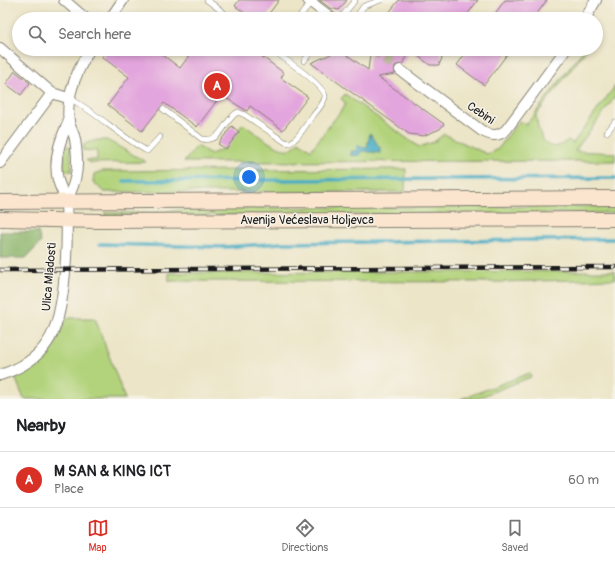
<!DOCTYPE html>
<meta charset="utf-8">
<style>
:root{--surface:#fff;--page:#f2f2f2;--text:#202124;--muted:#757577;--line:#e0e0e0;--accent:#d93025}
body{margin:0;font-family:Pangolin,sans-serif;background:var(--page);color:var(--text)}
.you{position:absolute;left:249px;top:177px;width:14px;height:14px;margin:-10px;border:3px solid #fff;border-radius:50%;background:#1a73e8;box-shadow:0 0 0 6px #1a73e833}
.badge{display:grid;place-items:center;width:26px;height:26px;border-radius:50%;background:var(--accent);color:#fff;font-size:13px;font-weight:700}
.pin{position:absolute;translate:-50% -50%;border:2px solid #fff;box-shadow:0 1px 4px #0006}
.list{margin:0;padding:0;list-style:none}
h2{display:flex;justify-content:space-between;align-items:center;height:52px;margin:0;padding:0 16px;font-size:17px}
h2 small{font-size:13px;font-weight:400;color:var(--muted)}
.list li{display:grid;grid-template-columns:26px 1fr auto;gap:12px;align-items:center;box-sizing:border-box;height:56px;padding:0 16px;border-top:1px solid var(--line)}
.list b{display:block;font-size:15px;white-space:nowrap}
.list p{margin:0;font-size:13px;white-space:nowrap;color:var(--muted)}
.list em{font-size:13px;font-style:normal;color:var(--muted)}
.icon{flex:none;width:22px;height:22px;fill:none;stroke:currentColor;stroke-width:2;stroke-linecap:round;stroke-linejoin:round}
.map{position:relative;flex:none;width:615px;height:399px;overflow:hidden}
.search{position:absolute;background:var(--surface);box-shadow:0 2px 6px #0003;left:12px;right:12px;top:12px;height:44px;display:flex;align-items:center;gap:10px;box-sizing:border-box;padding:0 14px;border-radius:22px;color:var(--muted);font-size:15px}
.sheet{height:108px;background:var(--surface)}
nav{display:flex;justify-content:space-around;align-items:center;box-sizing:border-box;height:56px;border-top:1px solid var(--line);background:var(--surface);font-size:11px;color:var(--muted)}
nav a{display:grid;justify-items:center;gap:2px}
nav .on{color:var(--accent)}
.map>svg:first-child{display:block}
</style>
<div class="map">
<svg width="615" height="399" viewBox="0 0 615 399">
<rect width="100%" height="100%" fill="#f7f3e8"/>
<filter id="ink" filterUnits="userSpaceOnUse"><feTurbulence type="fractalNoise" baseFrequency=".025" numOctaves="2"/><feDisplacementMap in="SourceGraphic" scale="8" xChannelSelector="R" yChannelSelector="G"/><feConvolveMatrix kernelMatrix="1 2 1 2 8 2 1 2 1" color-interpolation-filters="sRGB"/></filter>
<filter id="wash" filterUnits="userSpaceOnUse"><feTurbulence type="fractalNoise" baseFrequency=".012" numOctaves="4" result="noise"/><feDisplacementMap in="SourceGraphic" scale="16" xChannelSelector="R" yChannelSelector="G"/><feGaussianBlur stdDeviation="0.9" result="paint"/><feColorMatrix in="noise" values="0 0 0 0 0 0 0 0 0 0 0 0 0 0 0 0 0 1.4 0 .05"/><feComposite in="paint" operator="in"/></filter>
<g filter="url(#wash)">
<rect width="100%" height="100%" fill="#ece5c7"/>
<g fill="#b2d37c" stroke="#67784c">
<path d="M584,49h3l-51,66c2,18 10,44 32,25l5,3 42,-57v11l-40,54 40,2v8l-431,1 13,-16 14,8 14,-6 18,-24c10,7 35,28 46,25 5,-1 7,-4 10,-8l12,9 35,-46 -5,-5 4,-5 74,53 15,-5 10,-8 43,20 11,-5 21,-28 7,4z"/>
<path d="M97,140h10l39,22 -56,1 -4,-3h11v-9l-14,-1 1,-6z"/>
<path d="M68,145l2,2 2,24h-9l2,-23z"/>
<path d="M406,169l-1,23h-301l-11,-10 1,-8 8,-3z"/>
<path d="M615,206v7l-511,3 1,-3h48l42,-5z"/>
<path d="M615,271v8l-117,3 -329,-1v-8z"/>
<path d="M64,318h31l30,81h-101l-9,-22 35,-23 11,-21z"/>
<path d="M530,373l1,4 -56,22h-14z"/>
</g>
<path fill="#8db56c" stroke="#546844" d="M0,232h38l3,10 -15,16h-26z"/>
<path fill="#45acc5" stroke="#306470" d="M370,133l10,15v5l-19,-2 -1,4 -9,1v-5h5l1,-5 10,2z"/>
<g fill="none" stroke-linecap="round" stroke-linejoin="round">
<g stroke="#45acc5" stroke-width="3.5">
<path d="M124,181l491,-3"/>
<path d="M100,244l125,3 56,-4 334,-4"/>
</g>
</g>
<g id="blocks">
<g fill="#e3a5dd">
<path d="M239,0h40l-14,19h-12l-18,-13z"/>
<path d="M319,0h28l-8,10 -9,-2z"/>
<path d="M399,0h79l-14,19h-80z"/>
<path d="M505,0h42l-14,19h-42z"/>
<path d="M108,49h47l25,19 14,-19h58l32,24 -3,5 27,19 -25,33 -33,-24 -3,5 -26,-16 -24,32 -33,-24 -22,28 -34,-26 21,-28 -27,-20z"/>
<path d="M374,49h64l4,9 -3,7h-9l-20,-15 -8,14 -7,2v8l-17,3 66,47 -4,5 -17,7 -14,-2 -98,-71 29,-13 28,20 2,-15z"/>
<path d="M469,49h42l-27,36 -27,-20z"/>
<path d="M15,71l15,12 -9,12 -15,-11z"/>
<path d="M232,126l7,6 -13,17 -8,-5z"/>
</g>
</g>
</g>
<g filter="url(#ink)">
<use href="#blocks" fill-opacity="0" stroke="#848072" stroke-width="1"/>
<g fill="none" stroke-linecap="round" stroke-linejoin="round">
<path stroke="#c2bda5" stroke-width="10" stroke-dasharray="10 5" stroke-linecap="butt" d="M373,49l27,21"/>
<defs>
<g id="lane">
<path d="M207,0l25,19"/>
<path d="M298,19l13,-17"/>
<path d="M340,19l15,-19"/>
<path d="M360,19l-2,-5 6,-8 17,-6"/>
<path d="M304,61l9,-12"/>
<path d="M71,99c27,15 49,37 76,52l13,-14"/>
<path d="M163,109l39,30c21,4 21,-19 36,-27l7,3 40,27 5,1c9,-5 15,-17 21,-25 5,-6 13,-14 14,-21 2,-10 -44,-41 -54,-48"/>
<path d="M607,132l8,-10"/>
</g>
<g id="street">
<path d="M64,0l22,19"/>
<path d="M308,0l25,19"/>
<path d="M110,19l13,-19"/>
<path d="M585,19l11,-19"/>
<path d="M0,48l52,45"/>
<path d="M400,70l82,61c10,5 15,6 24,-1l60,-81"/>
<path d="M0,163l52,-70 19,6"/>
<path d="M66,201c12,-21 13,-37 9,-62 -1,-6 -5,-11 -6,-17 -4,-24 9,-53 21,-73"/>
<path d="M0,375c19,-6 36,-15 47,-32 20,-28 21,-106 19,-140 -1,-8 -6,-15 -8,-23 -5,-20 2,-41 11,-59"/>
</g>
<g id="secondary">
<path d="M0,202l615,-4"/>
<path d="M0,219l100,2 515,-2"/>
</g>
</defs>
<use href="#lane" stroke="#848072" stroke-width="6"/>
<use href="#street" stroke="#848072" stroke-width="12"/>
<use href="#secondary" stroke="#848072" stroke-width="16"/>
<use href="#lane" stroke="#fff" stroke-width="5"/>
<use href="#street" stroke="#fff" stroke-width="10"/>
<use href="#secondary" stroke="#fbe5cf" stroke-width="14"/>
<defs>
<path id="rail" d="M0,270l615,-3"/>
</defs>
<use href="#rail" stroke="#1c1c1c" stroke-width="4.5"/>
<use href="#rail" stroke="#f7f3e8" stroke-width="3" stroke-dasharray="9" stroke-linecap="butt"/>
</g>
</g>
<g text-anchor="middle" stroke-width="3" stroke-linejoin="round" paint-order="stroke">
<g font-size="12" fill="#1c1c1c" stroke="#f7f3e8">
<text transform="translate(481 113) rotate(34)" y="4">Cebini</text>
<text x="307" y="224">Avenija Većeslava Holjevca</text>
<text transform="translate(49 277) rotate(-85)" y="4">Ulica Mladosti</text>
</g>
</g>
</svg>
<div class="you"></div>
<div class="pin badge" style="left:217px;top:86px">A</div>
<div class="search"><svg class="icon" aria-label="search" viewBox="0 0 24 24"><circle cx="10" cy="10" r="6"/><path d="M15 15l6 6"/></svg>Search here</div>
</div>
<section class="sheet">
<h2>Nearby<small></small></h2>
<ul class="list">
<li><span class="badge">A</span><div><b>M SAN &amp; KING ICT</b><p>Place</p></div><em>60 m</em></li>
</ul>
</section>
<nav>
<a class="on"><svg class="icon" aria-label="map" viewBox="0 0 24 24"><path d="M3 6l6-2 6 2 6-2v14l-6 2-6-2-6 2zM9 4v14M15 6v14"/></svg>Map</a>
<a><svg class="icon" aria-label="directions" viewBox="0 0 24 24"><path d="M12 3l9 9-9 9-9-9zM9 14v-3h6M13 9l2 2-2 2"/></svg>Directions</a>
<a><svg class="icon" aria-label="saved" viewBox="0 0 24 24"><path d="M7 4h10v16l-5-4-5 4z"/></svg>Saved</a>
</nav>
